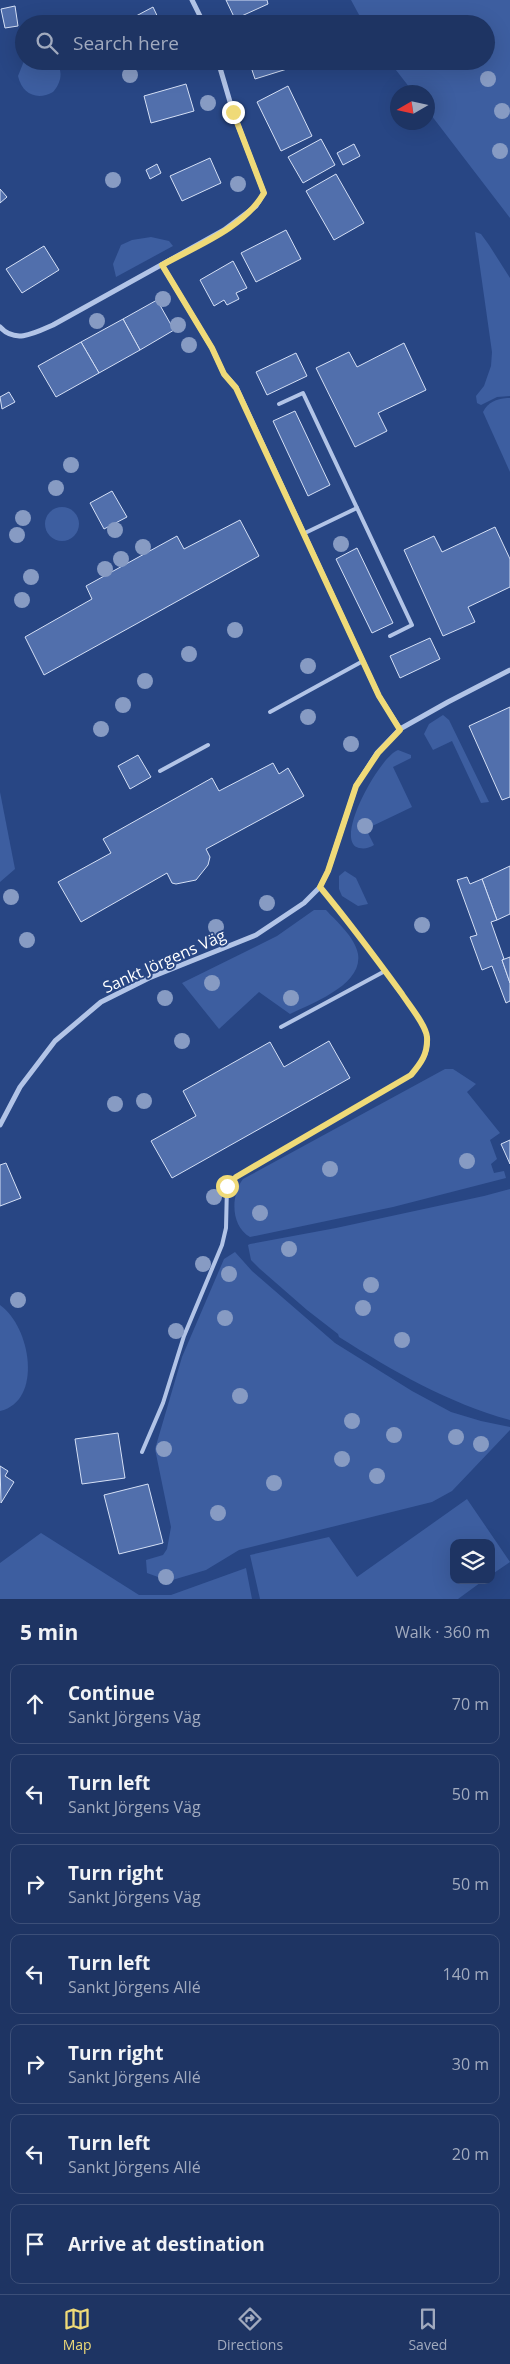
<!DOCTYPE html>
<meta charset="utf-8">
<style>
:root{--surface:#1e3463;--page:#2b3f6c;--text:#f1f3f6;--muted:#a1aabe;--line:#3c4f78;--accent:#efda78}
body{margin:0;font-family:"Open Sans",sans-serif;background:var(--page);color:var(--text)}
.controls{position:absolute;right:15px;bottom:15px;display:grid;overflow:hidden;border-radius:10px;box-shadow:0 5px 20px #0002}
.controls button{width:45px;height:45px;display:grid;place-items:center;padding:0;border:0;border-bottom:1px solid var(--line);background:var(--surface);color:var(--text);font:25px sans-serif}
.compass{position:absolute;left:390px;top:85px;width:45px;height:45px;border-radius:50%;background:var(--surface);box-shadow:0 5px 20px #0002;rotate:261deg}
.stop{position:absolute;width:15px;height:15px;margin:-11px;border:4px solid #efda78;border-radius:50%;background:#fff}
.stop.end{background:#efda78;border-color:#fff;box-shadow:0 1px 5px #0008}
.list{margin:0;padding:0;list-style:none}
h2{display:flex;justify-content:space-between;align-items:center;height:65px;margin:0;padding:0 20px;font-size:21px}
h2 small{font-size:16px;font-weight:400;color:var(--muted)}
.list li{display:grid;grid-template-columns:32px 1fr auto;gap:15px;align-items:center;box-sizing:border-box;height:80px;margin:0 10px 10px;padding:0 10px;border:1px solid var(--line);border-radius:10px}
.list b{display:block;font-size:19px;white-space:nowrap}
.list p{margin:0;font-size:16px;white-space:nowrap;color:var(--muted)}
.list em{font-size:16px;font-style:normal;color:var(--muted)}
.icon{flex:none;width:28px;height:28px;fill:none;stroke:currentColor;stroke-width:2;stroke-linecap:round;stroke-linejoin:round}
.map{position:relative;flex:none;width:510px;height:1599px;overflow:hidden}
.search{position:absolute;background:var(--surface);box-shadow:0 5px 20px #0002;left:15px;right:15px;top:15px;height:55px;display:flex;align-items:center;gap:12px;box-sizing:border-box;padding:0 18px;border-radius:28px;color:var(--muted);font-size:19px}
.sheet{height:695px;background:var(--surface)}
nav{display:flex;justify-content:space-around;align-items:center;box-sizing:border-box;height:70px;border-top:1px solid var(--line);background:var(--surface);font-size:14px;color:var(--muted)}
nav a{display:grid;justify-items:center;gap:2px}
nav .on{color:var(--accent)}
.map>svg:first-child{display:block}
</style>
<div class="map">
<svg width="510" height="1599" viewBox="0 0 510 1599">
<rect width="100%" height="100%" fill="#284684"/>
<g fill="#3d5ea0">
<path d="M351,0h159v218l-82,-107v-19h-15l-24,-31h97v-37h-122z"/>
<path d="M24,61h31c9,10 6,22 -2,31 -16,9 -31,2 -35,-16z"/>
<path d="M475,232l6,2 8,11 21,33v118l-13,1 -16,8 -4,-2 -1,-7 8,-10 7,-20 1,-14z"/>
<path d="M151,237l18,4 4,5 -57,31 -3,-13 8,-19 11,-5z"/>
<path d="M507,398h3v74l-27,-60c5,-10 13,-13 24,-14z"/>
<circle cx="62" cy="524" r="17"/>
<path d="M443,715l6,5 40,82 -8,1 -29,-62 -19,9 -9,-16 5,-10z"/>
<path d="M398,750l13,5v3l-18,9 19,40 -46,22 8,16c-5,3 -9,4 -15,3 -27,-6 21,-92 39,-98z"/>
<path d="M0,792l15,77 -15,13z"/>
<path d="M345,871l11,7 12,26 -10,2 -16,-10 -3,-7v-13z"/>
<path d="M314,910h12c11,12 29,27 32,44 5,31 -46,49 -68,60l-31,-22 -40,37 -37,-46 95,-47z"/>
<path d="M445,1069h8l23,15 -9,8 33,41 -10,7 7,19 -6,5 3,9 10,-2 2,7 -113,29 -143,30c-20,-11 -19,-43 -7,-58z"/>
<path d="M510,1189v231c-62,-17 -117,-49 -171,-83l-1,-3 -31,-24 -47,-41 -9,-9 -3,-15 2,-1 86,-16 148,-32z"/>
<path d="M235,1252l17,19 83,72 77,48 39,21 30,9 29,6v3l-58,61 -20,11 -193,48 -33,20 -37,11 -22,-8 -1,-13 17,-5 4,-6 4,-22 -16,-78 27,-92 42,-98z"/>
<path d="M0,1305c31,22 43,96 0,106z"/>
<path d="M467,1499l43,63 -19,13v-32h-37v37h30l-26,19h-198l-10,-44 79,-18 28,40z"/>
<path d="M41,1533l98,62h32l75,-27 6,31h-252v-36z"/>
</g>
<g fill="#516fac" stroke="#d5e0f6">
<path d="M226,0h41l1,4 -33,15z"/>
<path d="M15,6l3,20 -13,2 -4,-19z"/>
<path d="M153,7l8,17h-40z"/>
<path d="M270,18l2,6h-20z"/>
<path d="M249,61h36l2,8 -32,10z"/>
<path d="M186,84l8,27 -43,12 -7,-27z"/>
<path d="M288,86l24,50 -31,15 -24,-49z"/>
<path d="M321,139l14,26 -32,18 -15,-26z"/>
<path d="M354,144l6,12 -17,9 -6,-12z"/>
<path d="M210,158l11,25 -39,18 -12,-25z"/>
<path d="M157,164l4,9 -11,6 -4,-9z"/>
<path d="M336,174l28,49 -30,17 -28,-49z"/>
<path d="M0,189l7,8 -7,6z"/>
<path d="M286,230l15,29 -45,23 -15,-29z"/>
<path d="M44,246l15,24 -37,23 -16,-24z"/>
<path d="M233,261l14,27 -11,5 3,6 -12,6 -3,-5 -10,6 -14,-26z"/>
<path d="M157,300l17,30 -34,20 -17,-31z"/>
<path d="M123,319l17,31 -41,23 -18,-31z"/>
<path d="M81,342l18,31 -43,24 -18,-31z"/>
<path d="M404,343l22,47 -48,23 9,18 -32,16 -39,-79 33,-16 8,15z"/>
<path d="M296,353l11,23 -40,19 -11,-23z"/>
<path d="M9,392l6,10 -13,7 -2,-12z"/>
<path d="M295,411l35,74 -22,11 -35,-75z"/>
<path d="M112,491l15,26 -23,12 -14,-26z"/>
<path d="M240,520l19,36 -215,119 -19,-38 67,-38 -6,-13 91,-50 7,13z"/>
<path d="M495,527l15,32v28l-42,20 7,15 -32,14 -39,-86 30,-14 8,16z"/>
<path d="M357,548l36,75 -21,10 -36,-74z"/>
<path d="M430,638l10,21 -40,19 -10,-22z"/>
<path d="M510,707v90l-8,3 -33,-74z"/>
<path d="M138,755l13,22 -21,12 -12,-23z"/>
<path d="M273,763l6,11 9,-6 16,28 -98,53 4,8 -2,8 -12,15 -20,4 -4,-1 -5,-10 -86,49 -23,-40 53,-29 -8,-14 109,-61 7,13z"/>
<path d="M510,866v48l-13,6 -15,-41z"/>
<path d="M467,877l3,7 12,-5 15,41 -6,2 13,37 -2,1 8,23v18l-4,2 -14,-37 -10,4 -12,-33 7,-2 -20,-55z"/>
<path d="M510,957v26l-8,-23z"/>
<path d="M329,1041l21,37 -178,100 -21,-37 45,-25 -13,-25 87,-49 14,25z"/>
<path d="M510,1140v24l-9,-20z"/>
<path d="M6,1163l15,35 -21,8v-41z"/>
<path d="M118,1433l7,45 -43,6 -7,-45z"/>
<path d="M0,1466l8,5 -3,5 9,6 -13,21z"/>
<path d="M148,1484l15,59 -44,11 -15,-59z"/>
</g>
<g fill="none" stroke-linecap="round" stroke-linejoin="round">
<g stroke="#b2c4e7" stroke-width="4">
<path d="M279,404l24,-11 109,232 -22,11"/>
<path d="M305,533l52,-25"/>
<path d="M270,712l93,-51"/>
<path d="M160,771l48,-26"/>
<path d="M281,1027l104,-56"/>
<path d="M142,1452l21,-49 21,-67 38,-91 4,-17 1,-42 9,-9 175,-102c10,-12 21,-25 15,-41 -5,-17 -19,-32 -29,-46 -24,-35 -50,-68 -77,-101"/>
</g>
<g stroke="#b2c4e7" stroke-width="5">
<path d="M192,0l12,24"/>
<path d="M162,265l50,83 12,26 12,13 143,309 21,33"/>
<path d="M0,327c15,17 35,6 53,-2l171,-95 32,-24 8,-13 -31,-81 -15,-51"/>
<path d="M0,1125l20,-38 35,-46 46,-39 48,-24 107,-43 48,-32 16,-16 8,-16 28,-85 21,-33 23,-24 48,-27 62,-32"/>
</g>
</g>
<g fill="#879bc3">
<circle cx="130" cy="75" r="8"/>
<circle cx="488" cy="79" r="8"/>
<circle cx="208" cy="103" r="8"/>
<circle cx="502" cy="111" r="8"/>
<circle cx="500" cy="151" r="8"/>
<circle cx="113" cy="180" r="8"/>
<circle cx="238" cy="184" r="8"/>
<circle cx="163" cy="299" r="8"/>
<circle cx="97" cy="321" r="8"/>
<circle cx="178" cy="325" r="8"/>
<circle cx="189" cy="345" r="8"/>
<circle cx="71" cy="465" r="8"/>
<circle cx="56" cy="488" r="8"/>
<circle cx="23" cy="518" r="8"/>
<circle cx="115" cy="530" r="8"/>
<circle cx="17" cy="535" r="8"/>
<circle cx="341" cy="544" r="8"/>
<circle cx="143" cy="547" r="8"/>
<circle cx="121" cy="559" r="8"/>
<circle cx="105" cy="569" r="8"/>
<circle cx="31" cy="577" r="8"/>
<circle cx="22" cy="600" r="8"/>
<circle cx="235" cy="630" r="8"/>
<circle cx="189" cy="654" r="8"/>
<circle cx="308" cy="666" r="8"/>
<circle cx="145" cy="681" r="8"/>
<circle cx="123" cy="705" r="8"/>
<circle cx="308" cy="717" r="8"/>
<circle cx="101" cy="729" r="8"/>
<circle cx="351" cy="744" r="8"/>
<circle cx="365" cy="826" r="8"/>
<circle cx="11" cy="897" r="8"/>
<circle cx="267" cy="903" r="8"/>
<circle cx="422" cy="925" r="8"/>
<circle cx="216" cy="927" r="8"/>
<circle cx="27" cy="940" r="8"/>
<circle cx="212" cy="983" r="8"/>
<circle cx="165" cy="998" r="8"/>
<circle cx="291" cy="998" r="8"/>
<circle cx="182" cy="1041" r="8"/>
<circle cx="144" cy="1101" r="8"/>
<circle cx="115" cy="1104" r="8"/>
<circle cx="467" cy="1161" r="8"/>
<circle cx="330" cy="1169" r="8"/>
<circle cx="214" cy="1197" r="8"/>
<circle cx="260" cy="1213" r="8"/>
<circle cx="289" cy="1249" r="8"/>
<circle cx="203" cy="1264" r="8"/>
<circle cx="229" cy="1274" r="8"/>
<circle cx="371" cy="1285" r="8"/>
<circle cx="18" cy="1300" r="8"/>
<circle cx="363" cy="1308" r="8"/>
<circle cx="225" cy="1318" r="8"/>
<circle cx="176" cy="1331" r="8"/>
<circle cx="402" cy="1340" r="8"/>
<circle cx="240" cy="1396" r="8"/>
<circle cx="352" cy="1421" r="8"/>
<circle cx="394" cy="1435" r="8"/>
<circle cx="456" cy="1437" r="8"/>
<circle cx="481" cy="1444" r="8"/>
<circle cx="164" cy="1449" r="8"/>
<circle cx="342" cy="1459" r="8"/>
<circle cx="377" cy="1476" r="8"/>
<circle cx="274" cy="1483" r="8"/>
<circle cx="218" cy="1513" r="8"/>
<circle cx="166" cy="1577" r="8"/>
</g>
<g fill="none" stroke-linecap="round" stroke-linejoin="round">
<path stroke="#efda78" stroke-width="6" d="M227,1186l9,-9 175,-102c10,-12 17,-21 16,-38 -1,-12 -18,-32 -25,-43 -27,-37 -53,-72 -82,-107l8,-16 28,-85 22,-33 22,-23 -21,-34 -143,-308 -12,-14 -12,-26 -50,-83c34,-19 82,-37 102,-72l-31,-81"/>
</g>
<g text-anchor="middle" stroke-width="4" stroke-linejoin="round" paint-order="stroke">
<g font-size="16" fill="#fff" stroke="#284684">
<text transform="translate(164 961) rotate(-24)" y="6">Sankt Jörgens Väg</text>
</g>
</g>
</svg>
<div class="controls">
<button><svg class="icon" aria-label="layers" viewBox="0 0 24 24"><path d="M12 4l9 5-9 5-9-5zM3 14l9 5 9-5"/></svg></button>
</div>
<svg class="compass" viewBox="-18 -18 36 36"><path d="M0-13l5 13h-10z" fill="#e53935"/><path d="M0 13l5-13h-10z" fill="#a1aabe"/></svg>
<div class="stop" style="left:227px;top:1186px"></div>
<div class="stop end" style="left:233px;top:112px"></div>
<div class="search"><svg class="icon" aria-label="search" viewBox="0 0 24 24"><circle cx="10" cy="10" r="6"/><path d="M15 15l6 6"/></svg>Search here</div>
</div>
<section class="sheet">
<h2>5 min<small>Walk · 360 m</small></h2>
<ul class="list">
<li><svg class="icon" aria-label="ahead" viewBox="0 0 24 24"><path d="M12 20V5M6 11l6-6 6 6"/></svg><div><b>Continue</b><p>Sankt Jörgens Väg</p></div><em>70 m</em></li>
<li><svg class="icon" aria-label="left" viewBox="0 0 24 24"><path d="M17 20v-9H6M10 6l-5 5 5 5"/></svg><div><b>Turn left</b><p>Sankt Jörgens Väg</p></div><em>50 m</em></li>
<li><svg class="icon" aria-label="right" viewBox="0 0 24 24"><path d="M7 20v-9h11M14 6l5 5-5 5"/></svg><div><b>Turn right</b><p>Sankt Jörgens Väg</p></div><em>50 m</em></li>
<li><svg class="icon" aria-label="left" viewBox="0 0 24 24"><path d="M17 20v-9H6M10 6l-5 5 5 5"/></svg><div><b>Turn left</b><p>Sankt Jörgens Allé</p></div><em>140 m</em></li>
<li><svg class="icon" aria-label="right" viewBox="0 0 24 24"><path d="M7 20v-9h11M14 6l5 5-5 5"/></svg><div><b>Turn right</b><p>Sankt Jörgens Allé</p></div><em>30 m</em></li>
<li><svg class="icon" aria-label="left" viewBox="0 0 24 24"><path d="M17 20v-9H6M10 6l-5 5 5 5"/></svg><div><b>Turn left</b><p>Sankt Jörgens Allé</p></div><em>20 m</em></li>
<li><svg class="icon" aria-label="arrive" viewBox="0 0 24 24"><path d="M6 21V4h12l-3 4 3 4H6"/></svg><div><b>Arrive at destination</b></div></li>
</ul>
</section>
<nav>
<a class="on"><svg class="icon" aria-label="map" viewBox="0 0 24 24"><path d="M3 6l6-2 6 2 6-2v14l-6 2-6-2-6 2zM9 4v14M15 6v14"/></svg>Map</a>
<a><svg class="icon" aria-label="directions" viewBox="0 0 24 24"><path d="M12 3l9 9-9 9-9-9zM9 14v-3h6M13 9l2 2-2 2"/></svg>Directions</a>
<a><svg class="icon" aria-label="saved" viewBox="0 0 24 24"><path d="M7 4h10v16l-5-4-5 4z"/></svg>Saved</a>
</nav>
